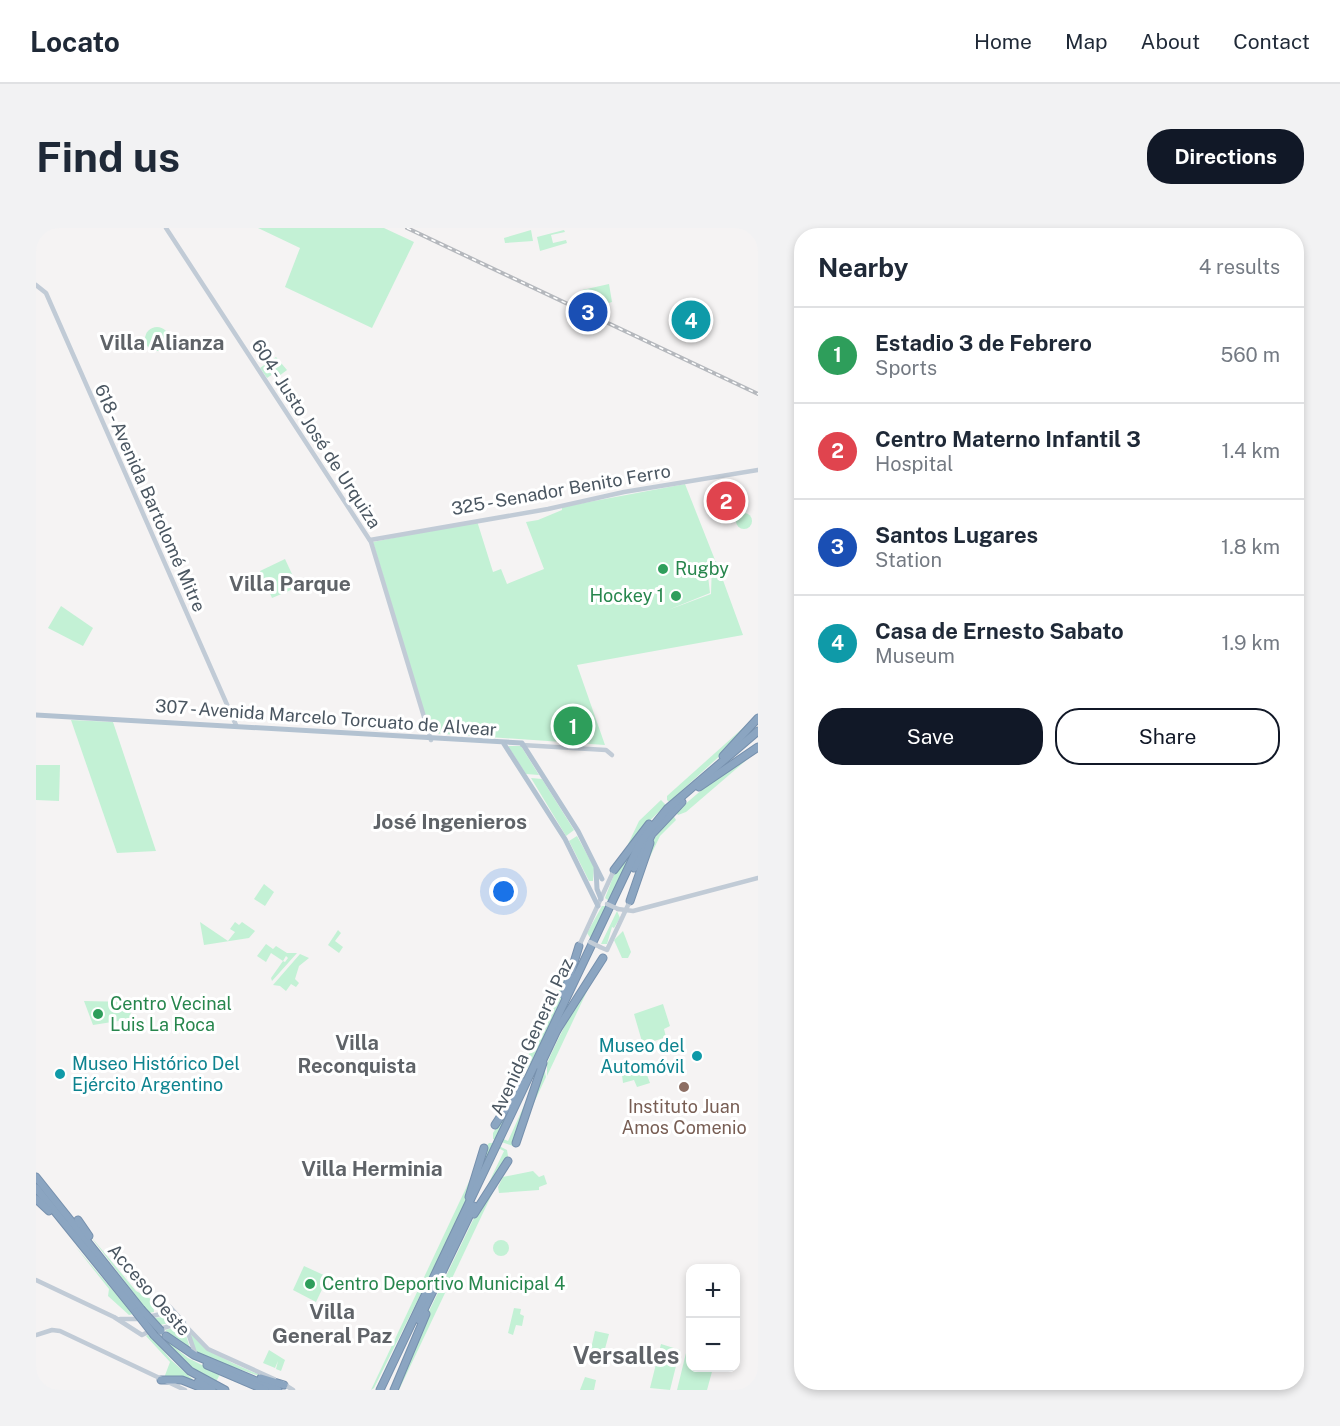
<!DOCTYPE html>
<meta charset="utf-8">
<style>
:root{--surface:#fff;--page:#f2f2f3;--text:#1f2937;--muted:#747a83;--line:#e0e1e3;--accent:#111827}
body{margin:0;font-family:"Public Sans",sans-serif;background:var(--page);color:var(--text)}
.controls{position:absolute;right:18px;bottom:18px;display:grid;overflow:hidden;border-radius:12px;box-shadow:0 3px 9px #0003}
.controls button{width:54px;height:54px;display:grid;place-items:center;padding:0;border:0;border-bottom:2px solid var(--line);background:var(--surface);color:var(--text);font:30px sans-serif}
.you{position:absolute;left:468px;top:664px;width:21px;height:21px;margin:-15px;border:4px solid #fff;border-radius:50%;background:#1a73e8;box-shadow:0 0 0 9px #1a73e833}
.badge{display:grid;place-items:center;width:39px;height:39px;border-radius:50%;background:var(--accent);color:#fff;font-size:20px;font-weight:700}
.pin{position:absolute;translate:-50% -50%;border:3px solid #fff;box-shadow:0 2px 6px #0006}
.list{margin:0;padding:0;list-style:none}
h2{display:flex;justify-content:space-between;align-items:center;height:78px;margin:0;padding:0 24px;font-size:26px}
h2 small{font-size:20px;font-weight:400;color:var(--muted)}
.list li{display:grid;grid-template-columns:39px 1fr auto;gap:18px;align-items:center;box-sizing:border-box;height:96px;padding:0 24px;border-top:2px solid var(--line)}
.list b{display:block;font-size:22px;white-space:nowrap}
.list p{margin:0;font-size:20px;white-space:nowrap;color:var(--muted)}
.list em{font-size:20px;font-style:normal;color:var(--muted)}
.actions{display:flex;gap:12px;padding:18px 24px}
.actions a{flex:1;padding:14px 0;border:2px solid var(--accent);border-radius:24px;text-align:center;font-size:21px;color:var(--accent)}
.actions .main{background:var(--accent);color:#fff}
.map{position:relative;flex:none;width:722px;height:1162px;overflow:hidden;border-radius:24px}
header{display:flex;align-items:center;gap:36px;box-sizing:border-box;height:84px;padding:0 30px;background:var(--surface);border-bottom:2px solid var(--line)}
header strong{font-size:28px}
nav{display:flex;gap:33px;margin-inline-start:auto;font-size:21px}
.intro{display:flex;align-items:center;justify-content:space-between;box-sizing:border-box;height:144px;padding:0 36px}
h1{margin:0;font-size:42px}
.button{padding:15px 27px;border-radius:24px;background:var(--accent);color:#fff;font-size:21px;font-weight:700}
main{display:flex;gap:36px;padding:0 36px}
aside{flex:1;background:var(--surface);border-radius:24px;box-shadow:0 3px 9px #0003}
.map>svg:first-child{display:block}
</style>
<header>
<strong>Locato</strong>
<nav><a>Home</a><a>Map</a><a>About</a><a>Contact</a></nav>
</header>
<div class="intro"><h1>Find us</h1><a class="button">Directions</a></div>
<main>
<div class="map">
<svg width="722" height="1162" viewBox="0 0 722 1162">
<rect width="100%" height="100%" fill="#f5f3f3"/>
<g fill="#c3f1d5">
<path d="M222,0h126l30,14 -42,86 -87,-41 15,-39z"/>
<path d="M495,2l2,11 -28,2 -1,-5z"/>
<path d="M528,2l1,2 -14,3 2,8 13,-3 1,3 -27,8 -3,-14z"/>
<path d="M573,56l3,18 -6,2 -24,-14z"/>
<circle cx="121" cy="111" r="12"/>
<path d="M240,129l11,13 -8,6 -3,-4 -9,6 -7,-10z"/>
<path d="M649,256l30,76 -4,2 -3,14 2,17 -42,17 43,-16 1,-31 4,-2 27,74 -166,30 28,80 -175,-12 -57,-191 104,-21 16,51 8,-3 6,15 37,-15 -18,-47 12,-2 24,-10v-3z"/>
<circle cx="708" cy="293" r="8"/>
<path d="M249,331l13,28 -26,11 -12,-27z"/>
<path d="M25,378l32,22 -10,18 -35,-18z"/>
<path d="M717,491l-19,24 -65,59 -2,-2v-4z"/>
<path d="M35,492l42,2 43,129 -39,2z"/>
<path d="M472,518h13l18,29 -13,-1z"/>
<path d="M721,523l-71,61 -8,3 -2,-3 28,-24z"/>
<path d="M0,537h24l-1,36 -23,-1z"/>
<path d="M495,550l11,1 32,51 -8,6z"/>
<path d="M625,572l5,5 -25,24 -19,28 17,-36z"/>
<path d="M637,587l3,5 -16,16 -25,52 19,-49z"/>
<path d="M541,608l17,31 -1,14h-4l-20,-40z"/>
<path d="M595,624l-20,44 -2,5 -4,-3 10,-26z"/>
<path d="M228,656l10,8 -9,14 -11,-7z"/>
<path d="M566,678h4l-15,33 -4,-6z"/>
<path d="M581,683l3,7 -6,10 -2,-1 -5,17h-6z"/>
<path d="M164,694l28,19 7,-9 -5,-3 5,-7 4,3 3,-3 13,9 -6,7 -45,7z"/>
<path d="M302,702l3,3 -6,8 8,6 -4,6 -11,-8z"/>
<path d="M587,703l8,21 -3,6h-6l-8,-18z"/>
<path d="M230,716l7,5 3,-3 11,7h10l-25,28 -1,-3 12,-17 2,1 3,-4 -2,-2 -3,5 -12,-8 -5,9 -9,-6z"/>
<path d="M264,726l9,4 -10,8 -4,13 4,4 -3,4 -5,-3 -5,7 -6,-5 -7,-1z"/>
<path d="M538,731c-15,55 -42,104 -72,152z"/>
<path d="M561,742l-50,106v-15l-3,6 2,10 -20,43c17,-55 41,-102 71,-150z"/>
<path d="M48,773l46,1 1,17 -38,6z"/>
<path d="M627,776l7,22 -6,3 2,8 -23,8 -9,-31z"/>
<path d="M593,836l3,7 12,-4 6,16 -13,4 -3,-7 -11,3 -2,-16z"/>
<path d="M486,857l-23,52 9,4 20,-44 -15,49 -20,-7v-6z"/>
<path d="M457,915l14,7 1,6 -27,43 23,-48 -10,-5 -23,49 14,-47 4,-5z"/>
<path d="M446,926l-19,55 -89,179 -3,2z"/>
<path d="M497,943l6,6 5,-2 3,9 -8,3v3l-40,3 -1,-6 5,-10z"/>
<path d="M465,947l-102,215h-8l83,-172z"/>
<path d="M52,1005l48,58 17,9 1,12 -5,1z"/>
<circle cx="465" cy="1020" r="8"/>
<path d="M39,1018l58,68 -4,1 -21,-19 1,-7z"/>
<path d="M268,1038l24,11 -12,25 -23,-12z"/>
<path d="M478,1080l7,1 -1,5 4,2 -2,10 -6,-1 -3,10 -5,-2z"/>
<path d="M134,1088l9,5 -19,4 -6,-7z"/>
<path d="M147,1098l8,25 -26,-21z"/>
<path d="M152,1101c22,29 58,39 91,54l-80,-28 -4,-4z"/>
<path d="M559,1103l14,3 -6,22 -13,-3z"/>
<path d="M121,1105l31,25 32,16 -5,10 -16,-9z"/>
<path d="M113,1106l22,26 27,24 -34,-6 6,-16 -24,-26z"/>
<path d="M625,1116l19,6 -10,40 -20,-2z"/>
<path d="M233,1122l16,10 -4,11 -5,-2 2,-8 -3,7 -12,-5z"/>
<path d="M654,1124v16h23l-6,22h-30l9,-37z"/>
<path d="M549,1149l11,3 -2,10h-14z"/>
</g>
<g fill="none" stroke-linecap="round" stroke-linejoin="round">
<defs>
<g id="highway">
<path d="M687,528l35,-38"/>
<path d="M663,559l59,-40"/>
<path d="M598,640l18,-34 30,-32"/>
<path d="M578,642l35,-46"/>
<path d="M594,673l20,-58"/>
<path d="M528,767l15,-49"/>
<path d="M521,802l46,-72"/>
<path d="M504,838l17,-36"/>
<path d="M459,897l28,-43"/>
<path d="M480,915l27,-80"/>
<path d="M0,949l105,132"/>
<path d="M0,960l100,124"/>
<path d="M433,969l15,-49"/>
<path d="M0,971l13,12"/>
<path d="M438,986l34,-53"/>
<path d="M42,992l11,16"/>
<path d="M383,1092l55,-114"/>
<path d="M118,1107l36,36 35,19"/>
<path d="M130,1108l28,19 84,35"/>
<path d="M171,1137l58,25"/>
<path d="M225,1150l23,7"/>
<path d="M125,1152h21l20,8"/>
<path d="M162,1154l14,8"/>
<path d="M344,1162l261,-549 26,-32 91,-78"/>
<path d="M358,1162l32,-76"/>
</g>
</defs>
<use href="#highway" stroke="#7690ad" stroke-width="9"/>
<g stroke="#c1cbd6" stroke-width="4.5">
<path d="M130,0l205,314 60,198"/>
<path d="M0,57l10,8 190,432"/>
<path d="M334,312l178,-31 76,-17 134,-22"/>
<path d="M486,517l84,5 6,5"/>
<path d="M582,681l15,2 125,-33"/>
<path d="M543,718l35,-76"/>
<path d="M564,719l7,3 23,-49"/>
<path d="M0,1052l78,37 28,18 6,-3"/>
<path d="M134,1079l9,10"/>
<path d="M116,1088l13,-3 11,3 32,33 66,30"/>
<path d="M84,1091h18"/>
<path d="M150,1099l9,26"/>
<path d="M127,1100l21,-6"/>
<path d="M0,1107l16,-5 8,1 125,59"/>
<path d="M246,1155l11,7"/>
</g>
<g stroke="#b3c2d1" stroke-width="5">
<path d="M0,487l486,28 56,88 24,48"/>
<path d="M468,516l61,95 33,67"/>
<path d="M560,641l1,20 4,10"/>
</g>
<use href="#highway" stroke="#8ba5c1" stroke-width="7"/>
<defs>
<path id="rail" d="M371,0l351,166"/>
</defs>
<use href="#rail" stroke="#b5b8bd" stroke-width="4"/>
<use href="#rail" stroke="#fff" stroke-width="1.5" stroke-dasharray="4.5" stroke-linecap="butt"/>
<defs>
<g id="highway-bridge">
<path d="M105,1081l20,22"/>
<path d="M100,1084l18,23"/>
</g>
</defs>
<use href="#highway-bridge" stroke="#7690ad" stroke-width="9" stroke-linecap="butt"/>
<g stroke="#c1cbd6" stroke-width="4.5">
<path d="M571,676l11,5"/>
<path d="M554,714l10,5"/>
</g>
<use href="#highway-bridge" stroke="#8ba5c1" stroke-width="7"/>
</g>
<g fill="#2e9e5b" stroke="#fff" stroke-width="2">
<circle cx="627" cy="341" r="6"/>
<circle cx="640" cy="368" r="6"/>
<circle cx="62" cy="786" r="6"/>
<circle cx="274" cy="1056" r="6"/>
</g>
<g fill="#0f9aa8" stroke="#fff" stroke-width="2">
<circle cx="661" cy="828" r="6"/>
<circle cx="24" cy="846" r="6"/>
</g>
<circle fill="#8d6e63" stroke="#fff" stroke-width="2" cx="648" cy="859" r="6"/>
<g text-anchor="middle" stroke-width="6" stroke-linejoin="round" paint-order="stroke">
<g font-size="18" fill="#4a5661" stroke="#fff">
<text transform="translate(280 206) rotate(57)" y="6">604 - Justo José de Urquiza</text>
<text transform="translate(525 262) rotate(-10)" y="6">325 - Senador Benito Ferro</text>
<text transform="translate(114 270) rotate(66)" y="6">618 - Avenida Bartolomé Mitre</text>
<text transform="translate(290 490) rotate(4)" y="6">307 - Avenida Marcelo Torcuato de Alvear</text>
<text transform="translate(496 809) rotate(-65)" y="6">Avenida General Paz</text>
<text transform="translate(113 1062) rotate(49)" y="6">Acceso Oeste</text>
</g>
<g font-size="18" fill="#27864d" stroke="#fff" text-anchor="start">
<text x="639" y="347">Rugby</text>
<text x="628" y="374" text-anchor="end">Hockey 1</text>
<text x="74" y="782">Centro Vecinal<tspan x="74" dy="21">Luis La Roca</tspan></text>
<text x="286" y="1062">Centro Deportivo Municipal 4</text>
</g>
<g font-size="18" fill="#0d838f" stroke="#fff" text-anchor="end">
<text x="649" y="824">Museo del<tspan x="649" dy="21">Automóvil</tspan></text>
<text x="36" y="842" text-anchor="start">Museo Histórico Del<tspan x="36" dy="21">Ejército Argentino</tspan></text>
</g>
<g font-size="18" fill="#785e54" stroke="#fff">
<text x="648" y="885">Instituto Juan<tspan x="648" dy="21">Amos Comenio</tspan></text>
</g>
<g font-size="20" font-weight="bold" fill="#5f6368" stroke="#fff">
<text x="321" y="822">Villa<tspan x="321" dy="23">Reconquista</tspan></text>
</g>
<g font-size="21" font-weight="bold" fill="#5f6368" stroke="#fff">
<text x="126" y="122">Villa Alianza</text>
<text x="254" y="363">Villa Parque</text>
<text x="414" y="601">José Ingenieros</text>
<text x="336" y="948">Villa Herminia</text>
<text x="296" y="1091">Villa<tspan x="296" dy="24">General Paz</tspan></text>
</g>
<g font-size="24" font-weight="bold" fill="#5f6368" stroke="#fff">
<text x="590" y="1136">Versalles</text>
</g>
</g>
</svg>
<div class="controls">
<button>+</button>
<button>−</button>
</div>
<div class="you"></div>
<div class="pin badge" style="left:537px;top:498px;background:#2e9e5b">1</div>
<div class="pin badge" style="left:690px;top:273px;background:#e0444e">2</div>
<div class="pin badge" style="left:552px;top:84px;background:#1a4fb4">3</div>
<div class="pin badge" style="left:655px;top:92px;background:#0f9aa8">4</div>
</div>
<aside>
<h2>Nearby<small>4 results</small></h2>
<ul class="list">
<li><span class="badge" style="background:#2e9e5b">1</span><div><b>Estadio 3 de Febrero</b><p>Sports</p></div><em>560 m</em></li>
<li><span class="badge" style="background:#e0444e">2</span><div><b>Centro Materno Infantil 3</b><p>Hospital</p></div><em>1.4 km</em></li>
<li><span class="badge" style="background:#1a4fb4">3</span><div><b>Santos Lugares</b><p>Station</p></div><em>1.8 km</em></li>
<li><span class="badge" style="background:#0f9aa8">4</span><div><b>Casa de Ernesto Sabato</b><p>Museum</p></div><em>1.9 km</em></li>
</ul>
<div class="actions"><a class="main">Save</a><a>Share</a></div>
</aside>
</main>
